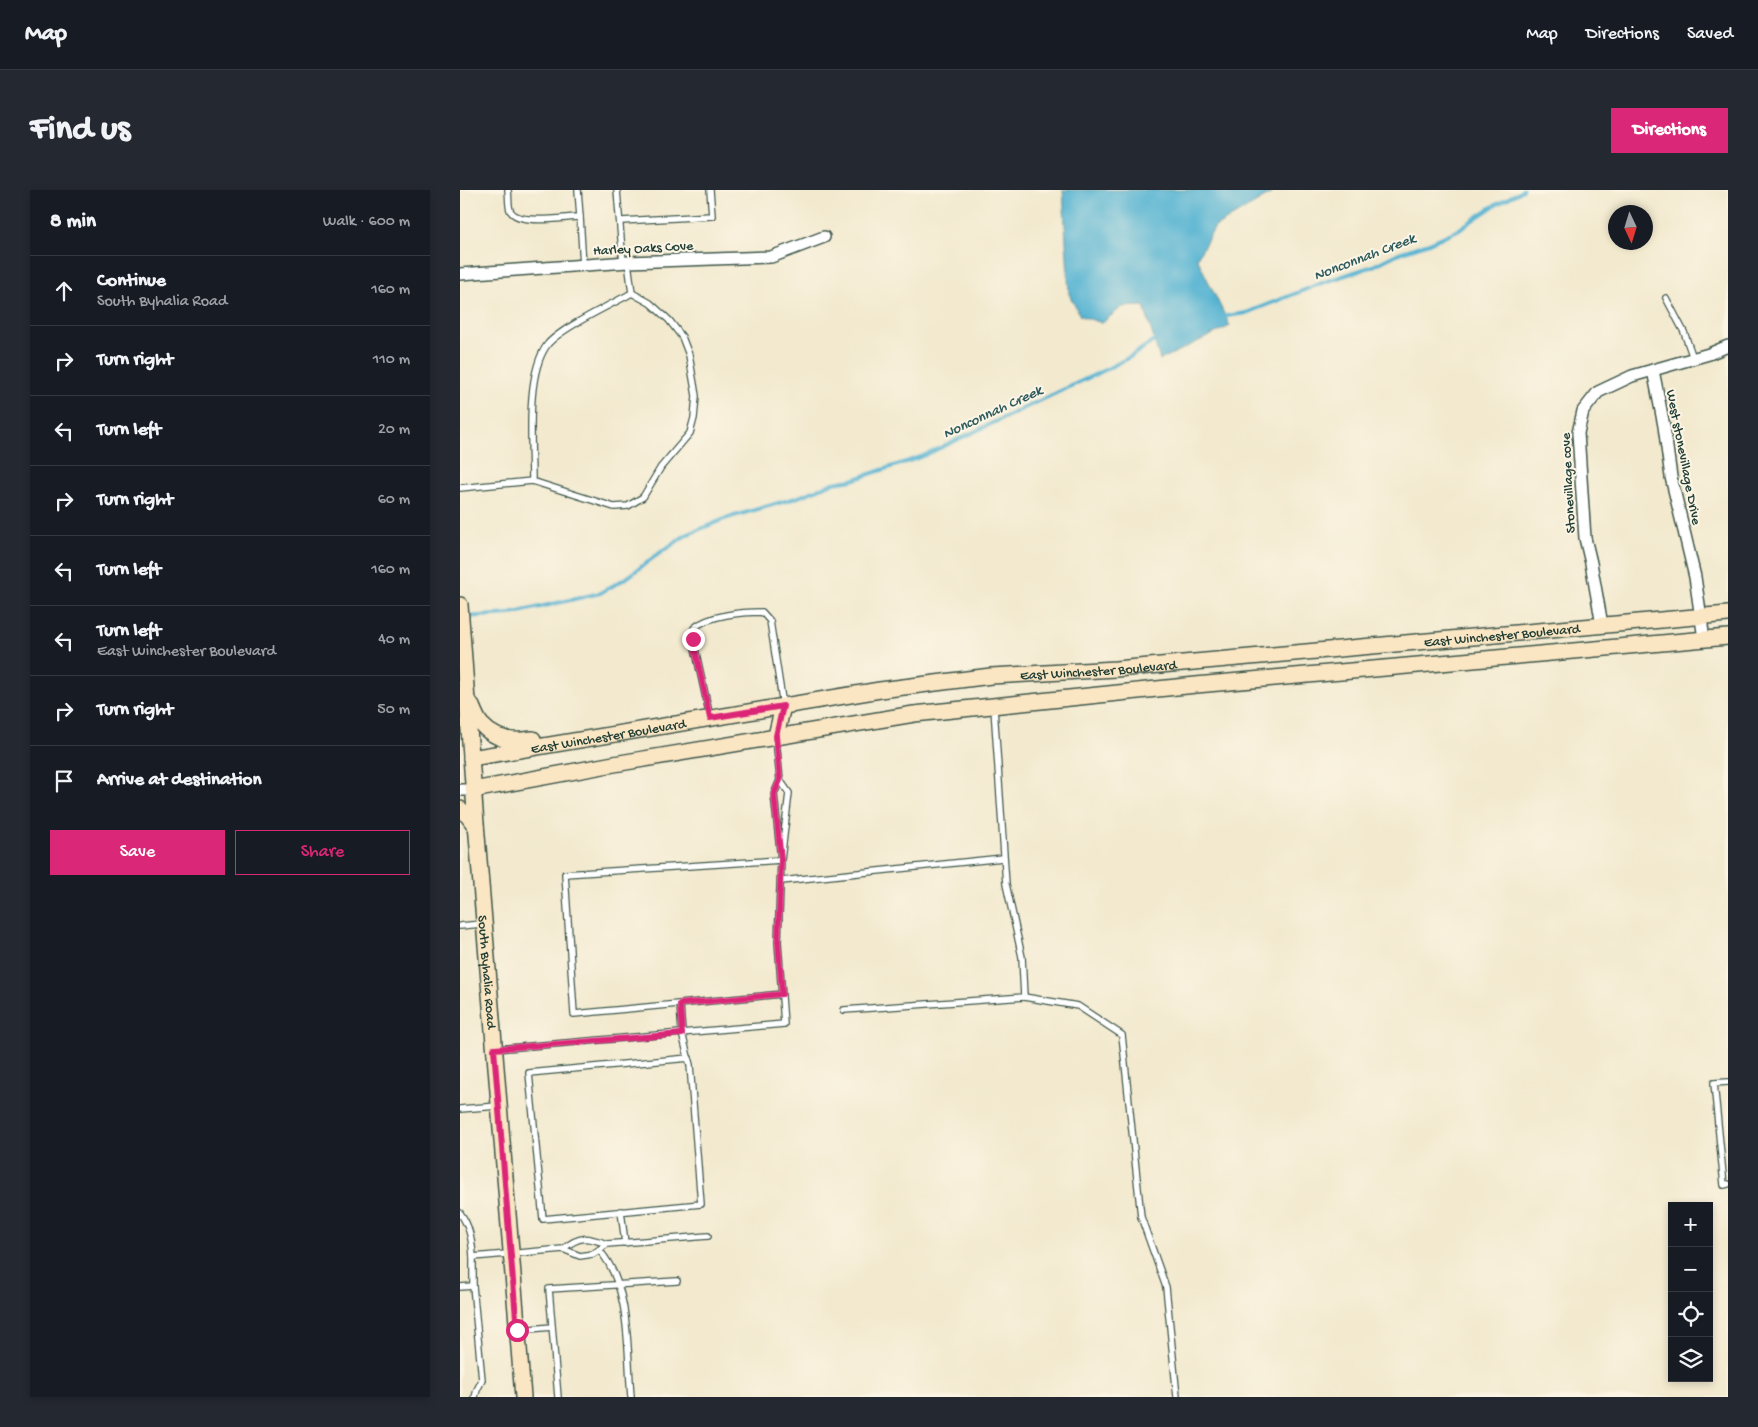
<!DOCTYPE html>
<meta charset="utf-8">
<style>
:root{--surface:#171b24;--page:#242831;--text:#f1f3f6;--muted:#9ea1a6;--line:#363941;--accent:#db2777}
body{margin:0;font-family:"Gochi Hand",sans-serif;background:var(--page);color:var(--text)}
.controls{position:absolute;right:15px;bottom:15px;display:grid;overflow:hidden;border-radius:0px;box-shadow:0 2px 8px #0003}
.controls button{width:45px;height:45px;display:grid;place-items:center;padding:0;border:0;border-bottom:1px solid var(--line);background:var(--surface);color:var(--text);font:25px sans-serif}
.compass{position:absolute;left:1148px;top:15px;width:45px;height:45px;border-radius:50%;background:var(--surface);box-shadow:0 2px 8px #0003;rotate:176deg}
.stop{position:absolute;width:15px;height:15px;margin:-11px;border:4px solid #db2777;border-radius:50%;background:#fff}
.stop.end{background:#db2777;border-color:#fff;box-shadow:0 1px 5px #0008}
.list{margin:0;padding:0;list-style:none}
h2{display:flex;justify-content:space-between;align-items:center;height:65px;margin:0;padding:0 20px;font-size:21px}
h2 small{font-size:16px;font-weight:400;color:var(--muted)}
.list li{display:grid;grid-template-columns:32px 1fr auto;gap:15px;align-items:center;box-sizing:border-box;height:70px;padding:0 20px;border-top:1px solid var(--line)}
.list b{display:block;font-size:19px;white-space:nowrap}
.list p{margin:0;font-size:16px;white-space:nowrap;color:var(--muted)}
.list em{font-size:16px;font-style:normal;color:var(--muted)}
.actions{display:flex;gap:10px;padding:15px 20px}
.actions a{flex:1;padding:11px 0;border:1px solid var(--accent);border-radius:0px;text-align:center;font-size:18px;color:var(--accent)}
.actions .main{background:var(--accent);color:#fff}
.icon{flex:none;width:28px;height:28px;fill:none;stroke:currentColor;stroke-width:2;stroke-linecap:round;stroke-linejoin:round}
.map{position:relative;flex:none;width:1268px;height:1207px;overflow:hidden;border-radius:0px}
header{display:flex;align-items:center;gap:30px;box-sizing:border-box;height:70px;padding:0 25px;background:var(--surface);border-bottom:1px solid var(--line)}
header strong{font-size:24px}
nav{display:flex;gap:28px;margin-inline-start:auto;font-size:18px}
.intro{display:flex;align-items:center;justify-content:space-between;box-sizing:border-box;height:120px;padding:0 30px}
h1{margin:0;font-size:35px}
.button{padding:12px 22px;border-radius:0px;background:var(--accent);color:#fff;font-size:18px;font-weight:700}
main{display:flex;gap:30px;padding:0 30px}
aside{flex:1;background:var(--surface);border-radius:0px;box-shadow:0 2px 8px #0003}
.map>svg:first-child{display:block}
</style>
<header>
<strong>Map</strong>
<nav><a>Map</a><a>Directions</a><a>Saved</a></nav>
</header>
<div class="intro"><h1>Find us</h1><a class="button">Directions</a></div>
<main>
<aside>
<h2>8 min<small>Walk · 600 m</small></h2>
<ul class="list">
<li><svg class="icon" aria-label="ahead" viewBox="0 0 24 24"><path d="M12 20V5M6 11l6-6 6 6"/></svg><div><b>Continue</b><p>South Byhalia Road</p></div><em>160 m</em></li>
<li><svg class="icon" aria-label="right" viewBox="0 0 24 24"><path d="M7 20v-9h11M14 6l5 5-5 5"/></svg><div><b>Turn right</b></div><em>110 m</em></li>
<li><svg class="icon" aria-label="left" viewBox="0 0 24 24"><path d="M17 20v-9H6M10 6l-5 5 5 5"/></svg><div><b>Turn left</b></div><em>20 m</em></li>
<li><svg class="icon" aria-label="right" viewBox="0 0 24 24"><path d="M7 20v-9h11M14 6l5 5-5 5"/></svg><div><b>Turn right</b></div><em>60 m</em></li>
<li><svg class="icon" aria-label="left" viewBox="0 0 24 24"><path d="M17 20v-9H6M10 6l-5 5 5 5"/></svg><div><b>Turn left</b></div><em>160 m</em></li>
<li><svg class="icon" aria-label="left" viewBox="0 0 24 24"><path d="M17 20v-9H6M10 6l-5 5 5 5"/></svg><div><b>Turn left</b><p>East Winchester Boulevard</p></div><em>40 m</em></li>
<li><svg class="icon" aria-label="right" viewBox="0 0 24 24"><path d="M7 20v-9h11M14 6l5 5-5 5"/></svg><div><b>Turn right</b></div><em>50 m</em></li>
<li><svg class="icon" aria-label="arrive" viewBox="0 0 24 24"><path d="M6 21V4h12l-3 4 3 4H6"/></svg><div><b>Arrive at destination</b></div></li>
</ul>
<div class="actions"><a class="main">Save</a><a>Share</a></div>
</aside>
<div class="map">
<svg width="1268" height="1207" viewBox="0 0 1268 1207">
<rect width="100%" height="100%" fill="#fcf5e5"/>
<filter id="ink" filterUnits="userSpaceOnUse"><feTurbulence type="fractalNoise" baseFrequency=".02" numOctaves="2"/><feDisplacementMap in="SourceGraphic" scale="10" xChannelSelector="R" yChannelSelector="G"/><feConvolveMatrix kernelMatrix="1 2 1 2 8 2 1 2 1" color-interpolation-filters="sRGB"/></filter>
<filter id="wash" filterUnits="userSpaceOnUse"><feTurbulence type="fractalNoise" baseFrequency=".0096" numOctaves="4" result="noise"/><feDisplacementMap in="SourceGraphic" scale="20" xChannelSelector="R" yChannelSelector="G"/><feGaussianBlur stdDeviation="1.12" result="paint"/><feColorMatrix in="noise" values="0 0 0 0 0 0 0 0 0 0 0 0 0 0 0 0 0 1.4 0 .05"/><feComposite in="paint" operator="in"/></filter>
<g filter="url(#wash)">
<rect width="100%" height="100%" fill="#f2e9ce"/>
<path fill="#53b2d2" stroke="#397883" d="M603,0h214l-62,37 -18,31 33,68 -70,34 -16,-54 -22,1 -20,16 -22,-7 -11,-22z"/>
<g fill="none" stroke-linecap="round" stroke-linejoin="round">
<g stroke="#53b2d2" stroke-width="4">
<path d="M761,127l25,-4 76,-30 51,-17 26,-13 30,-10 29,-13 34,-23 31,-17"/>
<path d="M4,427l46,-3 90,-21 28,-16 26,-20 32,-22 41,-17 69,-20 37,-15 19,-3 69,-23 188,-89 21,-11 28,-19"/>
</g>
</g>
</g>
<g filter="url(#ink)">
<g fill="none" stroke-linecap="round" stroke-linejoin="round">
<defs>
<g id="service">
<path d="M48,0c1,6 0,15 2,20 7,16 55,7 70,7l3,48"/>
<path d="M118,0l2,27"/>
<path d="M157,0l6,73"/>
<path d="M161,31l91,-5 -2,-26"/>
<path d="M1206,108l18,34 9,26"/>
<path d="M72,291c0,-36 -7,-106 15,-136 12,-16 65,-41 85,-52"/>
<path d="M0,298l72,-7 82,26 14,-1 15,-9 18,-30 29,-34 4,-15 2,-22 -7,-41 -7,-18 -13,-17 -19,-17 -18,-10 -4,-31"/>
<path d="M250,527l-17,-78 1,-11c15,-13 48,-16 68,-16l8,9 13,85"/>
<path d="M316,549l4,41 9,13 -8,67 -7,-66 6,-14"/>
<path d="M321,691l222,-23"/>
<path d="M0,736l22,-2"/>
<path d="M564,807l54,9 44,29 19,182 25,70 11,110"/>
<path d="M220,814l2,29 8,32 11,139 -158,15 -14,-146 160,-15"/>
<path d="M384,820l180,-13 -2,-40 -16,-73 -12,-176"/>
<path d="M36,859l288,-25 -6,-82 3,-82 -216,14 9,140 208,-20"/>
<path d="M1268,892l-14,1 10,102 4,-1"/>
<path d="M0,919l38,-3"/>
<path d="M161,1021l4,32"/>
<path d="M0,1023c10,13 12,28 13,44l90,-8 17,7 13,-2 14,-10c-20,-7 -27,-9 -44,5"/>
<path d="M147,1054l101,-8"/>
<path d="M140,1061c31,36 27,100 31,146"/>
<path d="M13,1067v29l9,94 -5,10 -2,7"/>
<path d="M0,1097l13,-1"/>
<path d="M59,1140l33,-3"/>
<path d="M98,1207l-9,-108 128,-8"/>
</g>
<g id="minor">
<path d="M0,84l168,-12 143,-5 53,-20"/>
<path d="M1193,180l11,56 7,51 24,100 9,62"/>
<path d="M1142,435l-11,-62 -6,-25 -7,-105 5,-22 15,-19 34,-16 77,-22 19,-8"/>
<path d="M0,600h13"/>
</g>
<g id="secondary">
<path id="s1" d="M0,415l15,206 48,586"/>
<path d="M11,514c3,7 6,16 11,21 13,15 33,17 51,14"/>
<path d="M316,546l7,-30"/>
<path id="s2" d="M11,568l409,-68 111,-14 125,-7 612,-55"/>
<path d="M13,600l141,-26 300,-50 282,-29 532,-48"/>
<path d="M0,619l8,7 8,11"/>
</g>
</defs>
<use href="#service" stroke="#3f574b" stroke-width="8"/>
<use href="#minor" stroke="#3f574b" stroke-width="14"/>
<use href="#secondary" stroke="#3f574b" stroke-width="18"/>
<use href="#service" stroke="#fff" stroke-width="5.5"/>
<use href="#minor" stroke="#fff" stroke-width="11"/>
<use href="#secondary" stroke="#fbe6c4" stroke-width="15"/>
</g>
</g>
<g fill="none" stroke-linecap="round" stroke-linejoin="round" filter="url(#ink)">
<path stroke="#db2777" stroke-width="6" d="M57,1140l-23,-281 188,-15 -2,-30 102,-10 -4,-52 3,-82 -7,-66 6,-14 -4,-44 7,-30 -73,12 -17,-79"/>
</g>
<g text-anchor="middle" stroke-width="4" stroke-linejoin="round" paint-order="stroke">
<g font-size="14" fill="#1f3d34" stroke="#fcf5e5">
<text transform="translate(183 57) rotate(-3)" y="5">Harley Oaks Cove</text>
<text transform="translate(1225 267) rotate(79)" y="5">West stonevillage Drive</text>
<text transform="translate(1107 293) rotate(-93)" y="5">Stonevillage cove</text>
<text dy="5" stroke="none"><textPath href="#s2" startOffset="1039">East Winchester Boulevard</textPath></text>
<text dy="5" stroke="none"><textPath href="#s2" startOffset="634">East Winchester Boulevard</textPath></text>
<text dy="5" stroke="none"><textPath href="#s2" startOffset="139">East Winchester Boulevard</textPath></text>
<text dy="5" stroke="none"><textPath href="#s1" startOffset="368">South Byhalia Road</textPath></text>
</g>
<g font-size="15" font-style="italic" fill="#2c5a5c" stroke="#fcf5e5">
<text transform="translate(904 66) rotate(-21)" y="5">Nonconnah Creek</text>
<text transform="translate(532 221) rotate(-25)" y="5">Nonconnah Creek</text>
</g>
</g>
</svg>
<div class="controls">
<button>+</button>
<button>−</button>
<button><svg class="icon" aria-label="locate" viewBox="0 0 24 24"><circle cx="12" cy="12" r="6"/><path d="M12 2v4M12 18v4M2 12h4M18 12h4"/></svg></button>
<button><svg class="icon" aria-label="layers" viewBox="0 0 24 24"><path d="M12 4l9 5-9 5-9-5zM3 14l9 5 9-5"/></svg></button>
</div>
<svg class="compass" viewBox="-18 -18 36 36"><path d="M0-13l5 13h-10z" fill="#e53935"/><path d="M0 13l5-13h-10z" fill="#9ea1a6"/></svg>
<div class="stop" style="left:57px;top:1140px"></div>
<div class="stop end" style="left:233px;top:449px"></div>
</div>
</main>
